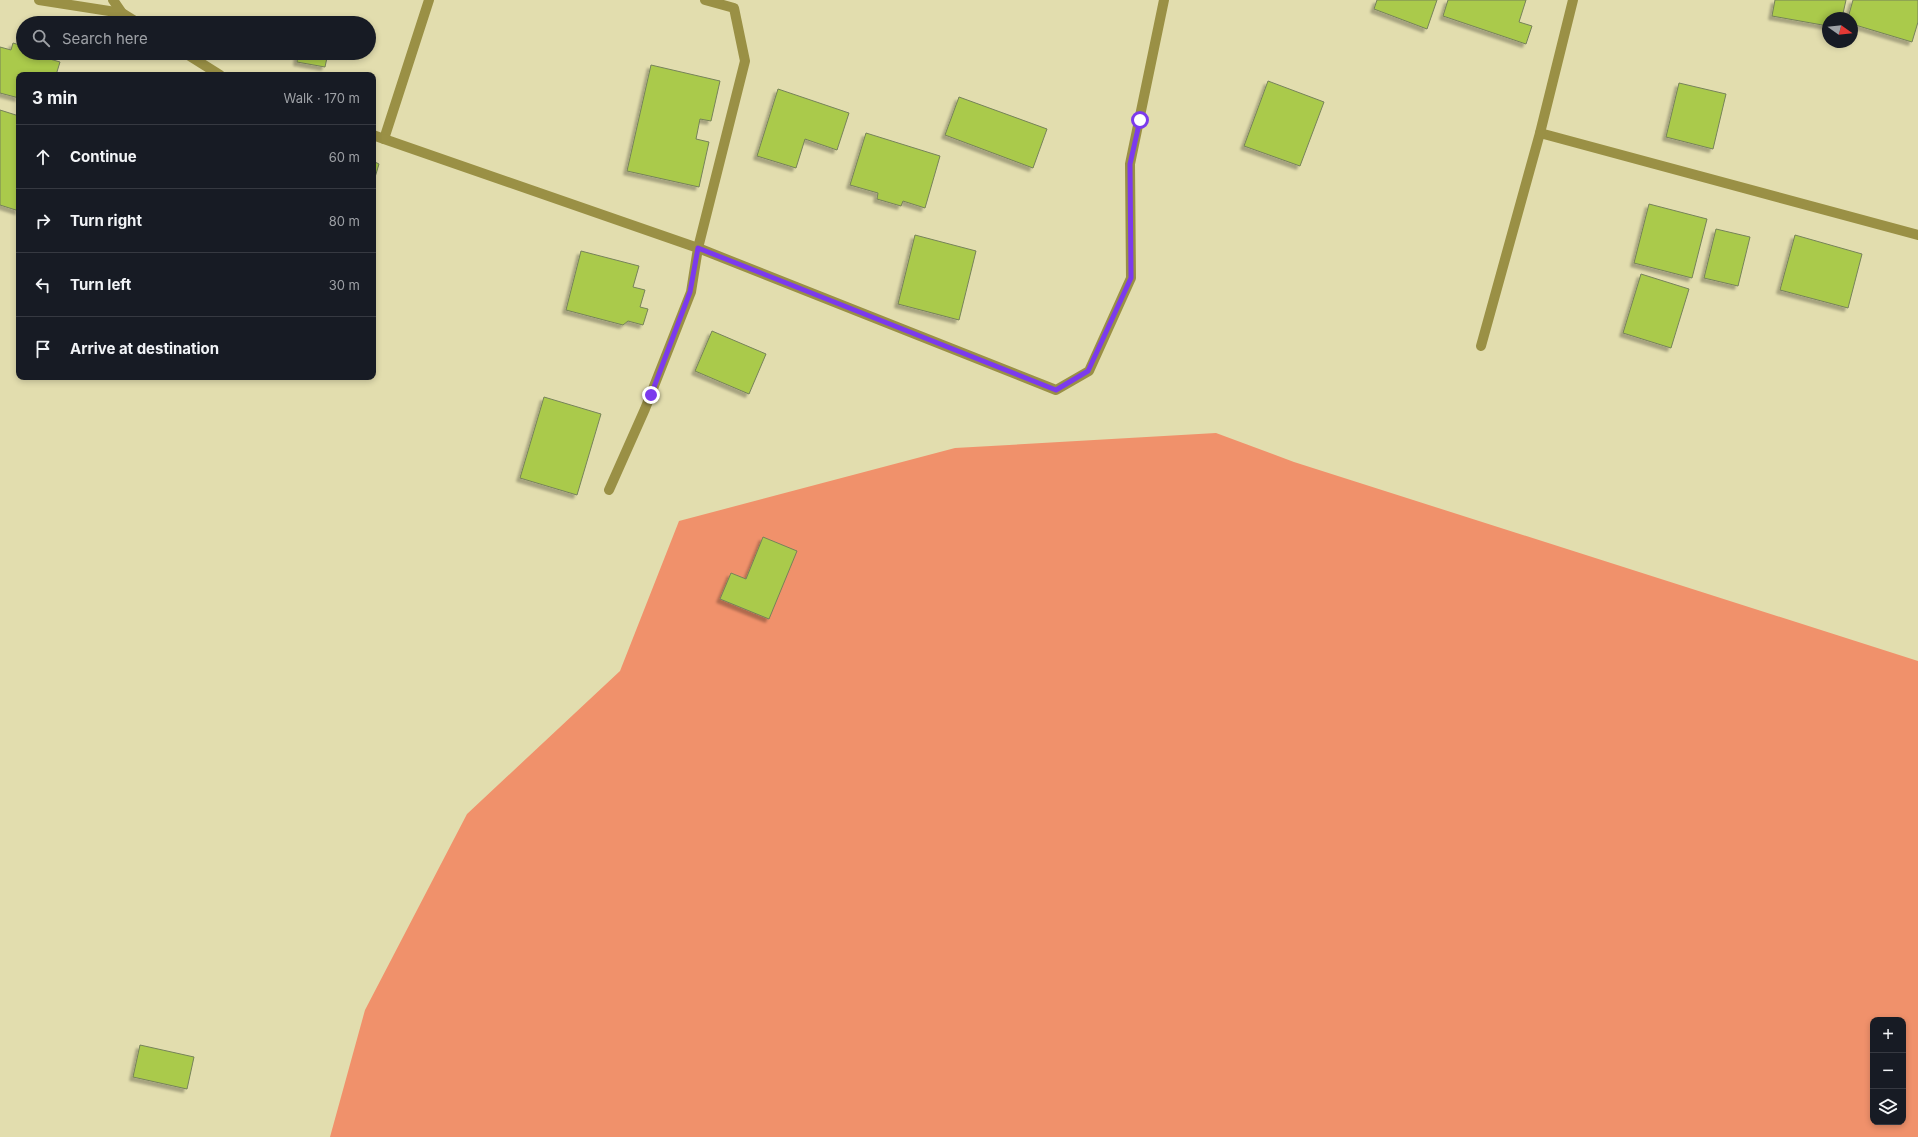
<!DOCTYPE html>
<meta charset="utf-8">
<style>
:root{--surface:#171b24;--page:#242831;--text:#f1f3f6;--muted:#9ea1a6;--line:#363941}
body{margin:0;font-family:Inter,sans-serif;background:var(--page);color:var(--text)}
.controls{position:absolute;right:12px;bottom:12px;display:grid;overflow:hidden;border-radius:8px;box-shadow:0 2px 6px #0003}
.controls button{width:36px;height:36px;display:grid;place-items:center;padding:0;border:0;border-bottom:1px solid var(--line);background:var(--surface);color:var(--text);font:20px sans-serif}
.compass{position:absolute;left:1822px;top:12px;width:36px;height:36px;border-radius:50%;background:var(--surface);box-shadow:0 2px 6px #0003;rotate:105deg}
.stop{position:absolute;width:12px;height:12px;margin:-9px;border:3px solid #7c3aed;border-radius:50%;background:#fff}
.stop.end{background:#7c3aed;border-color:#fff;box-shadow:0 1px 4px #0008}
.list{margin:0;padding:0;list-style:none}
h2{display:flex;justify-content:space-between;align-items:center;height:52px;margin:0;padding:0 16px;font-size:17px}
h2 small{font-size:13px;font-weight:400;color:var(--muted)}
.list li{display:grid;grid-template-columns:26px 1fr auto;gap:12px;align-items:center;box-sizing:border-box;height:64px;padding:0 16px;border-top:1px solid var(--line)}
.list b{display:block;font-size:15px;white-space:nowrap}
.list em{font-size:13px;font-style:normal;color:var(--muted)}
.icon{flex:none;width:22px;height:22px;fill:none;stroke:currentColor;stroke-width:2;stroke-linecap:round;stroke-linejoin:round}
.map{position:relative;flex:none;width:1918px;height:1137px;overflow:hidden}
.search{position:absolute;background:var(--surface);box-shadow:0 2px 6px #0003;left:16px;top:16px;width:360px;height:44px;display:flex;align-items:center;gap:10px;box-sizing:border-box;padding:0 14px;border-radius:22px;color:var(--muted);font-size:15px}
.panel{position:absolute;background:var(--surface);box-shadow:0 2px 6px #0003;left:16px;top:72px;width:360px;height:308px;border-radius:8px}
.map>svg:first-child{display:block}
</style>
<div class="map">
<svg width="1918" height="1137" viewBox="0 0 1918 1137">
<defs>
<filter id="shadow"><feDropShadow dx="-3.5" dy="3.5" stdDeviation="1" flood-color="#0004"/></filter>
</defs>
<rect width="100%" height="100%" fill="#e2ddae"/>
<path fill="#f0916b" fill-rule="evenodd" d="M1216,433l78,29 624,199v476h-1588l35,-127 102,-196 153,-143 59,-150 276,-73zM1873,1020h30v102h-30z"/>
<g fill="#aaca4b" stroke="#768259" filter="url(#shadow)">
<path d="M1377,0h60l-10,29 -53,-20z"/>
<path d="M1448,0h78l-7,22 13,4 -6,18 -83,-28z"/>
<path d="M1775,0h71l-4,18h-14v8l-56,-10z"/>
<path d="M1853,0h65v22l-6,20 -60,-18v-6h-4z"/>
<path d="M13,43l10,3v7h21l-1,4 17,5 -4,13h-37v23l-19,-5v-46l11,3z"/>
<path d="M298,53h30l-3,14 -28,-5z"/>
<path d="M651,65l69,16 -9,40 -11,-2 -4,20 13,3 -10,45 -72,-16z"/>
<path d="M1268,81l56,21 -24,64 -56,-20z"/>
<path d="M1679,83l47,11 -13,55 -47,-12z"/>
<path d="M778,89l71,24 -12,37 -32,-11 -9,29 -39,-12z"/>
<path d="M959,97l88,32 -14,39 -88,-33z"/>
<path d="M0,110l19,6v95l-19,-6z"/>
<path d="M866,133l74,23 -15,52 -22,-7 -2,5 -24,-7 1,-6 -28,-8z"/>
<path d="M373,161l6,3 -6,20z"/>
<path d="M1649,204l58,15 -15,59 -58,-15z"/>
<path d="M1716,229l34,8 -12,49 -34,-8z"/>
<path d="M915,235l61,16 -17,69 -61,-16z"/>
<path d="M1795,235l67,19 -14,54 -68,-18z"/>
<path d="M581,251l58,15 -6,21 12,3 -5,17 8,2 -5,16 -15,-4 -5,4 -57,-15z"/>
<path d="M1641,274l48,15 -18,59 -48,-15z"/>
<path d="M712,331l54,23 -17,40 -54,-23z"/>
<path d="M544,397l57,17 -24,81 -57,-17z"/>
<path d="M763,537l34,14 -28,68 -49,-20 11,-26 15,6z"/>
<path d="M140,1045l54,12 -7,32 -54,-12z"/>
</g>
<g fill="none" stroke-linecap="round" stroke-linejoin="round">
<g stroke="#9a9045" stroke-width="10">
<path d="M39,0l83,13"/>
<path d="M113,0l9,13 16,10"/>
<path d="M705,0l29,8 11,53 -47,187 358,142 33,-19 42,-93 -1,-114 34,-164"/>
<path d="M185,53l35,22"/>
<path d="M1540,133l378,102"/>
<path d="M373,135l11,4 45,-139"/>
<path d="M384,139l314,109 -7,44 -46,117 -36,81"/>
<path d="M1481,346l59,-213 33,-133"/>
</g>
</g>
<g fill="none" stroke-linecap="round" stroke-linejoin="round">
<path stroke="#7c3aed" stroke-width="5" d="M651,395l39,-103 8,-44 358,142 32,-19 43,-93 -1,-114 10,-44"/>
</g>
</svg>
<div class="controls">
<button>+</button>
<button>−</button>
<button><svg class="icon" aria-label="layers" viewBox="0 0 24 24"><path d="M12 4l9 5-9 5-9-5zM3 14l9 5 9-5"/></svg></button>
</div>
<svg class="compass" viewBox="-18 -18 36 36"><path d="M0-13l5 13h-10z" fill="#e53935"/><path d="M0 13l5-13h-10z" fill="#9ea1a6"/></svg>
<div class="stop" style="left:1140px;top:120px"></div>
<div class="stop end" style="left:651px;top:395px"></div>
<div class="search"><svg class="icon" aria-label="search" viewBox="0 0 24 24"><circle cx="10" cy="10" r="6"/><path d="M15 15l6 6"/></svg>Search here</div>
<section class="panel">
<h2>3 min<small>Walk · 170 m</small></h2>
<ul class="list">
<li><svg class="icon" aria-label="ahead" viewBox="0 0 24 24"><path d="M12 20V5M6 11l6-6 6 6"/></svg><div><b>Continue</b></div><em>60 m</em></li>
<li><svg class="icon" aria-label="right" viewBox="0 0 24 24"><path d="M7 20v-9h11M14 6l5 5-5 5"/></svg><div><b>Turn right</b></div><em>80 m</em></li>
<li><svg class="icon" aria-label="left" viewBox="0 0 24 24"><path d="M17 20v-9H6M10 6l-5 5 5 5"/></svg><div><b>Turn left</b></div><em>30 m</em></li>
<li><svg class="icon" aria-label="arrive" viewBox="0 0 24 24"><path d="M6 21V4h12l-3 4 3 4H6"/></svg><div><b>Arrive at destination</b></div></li>
</ul>
</section>
</div>
